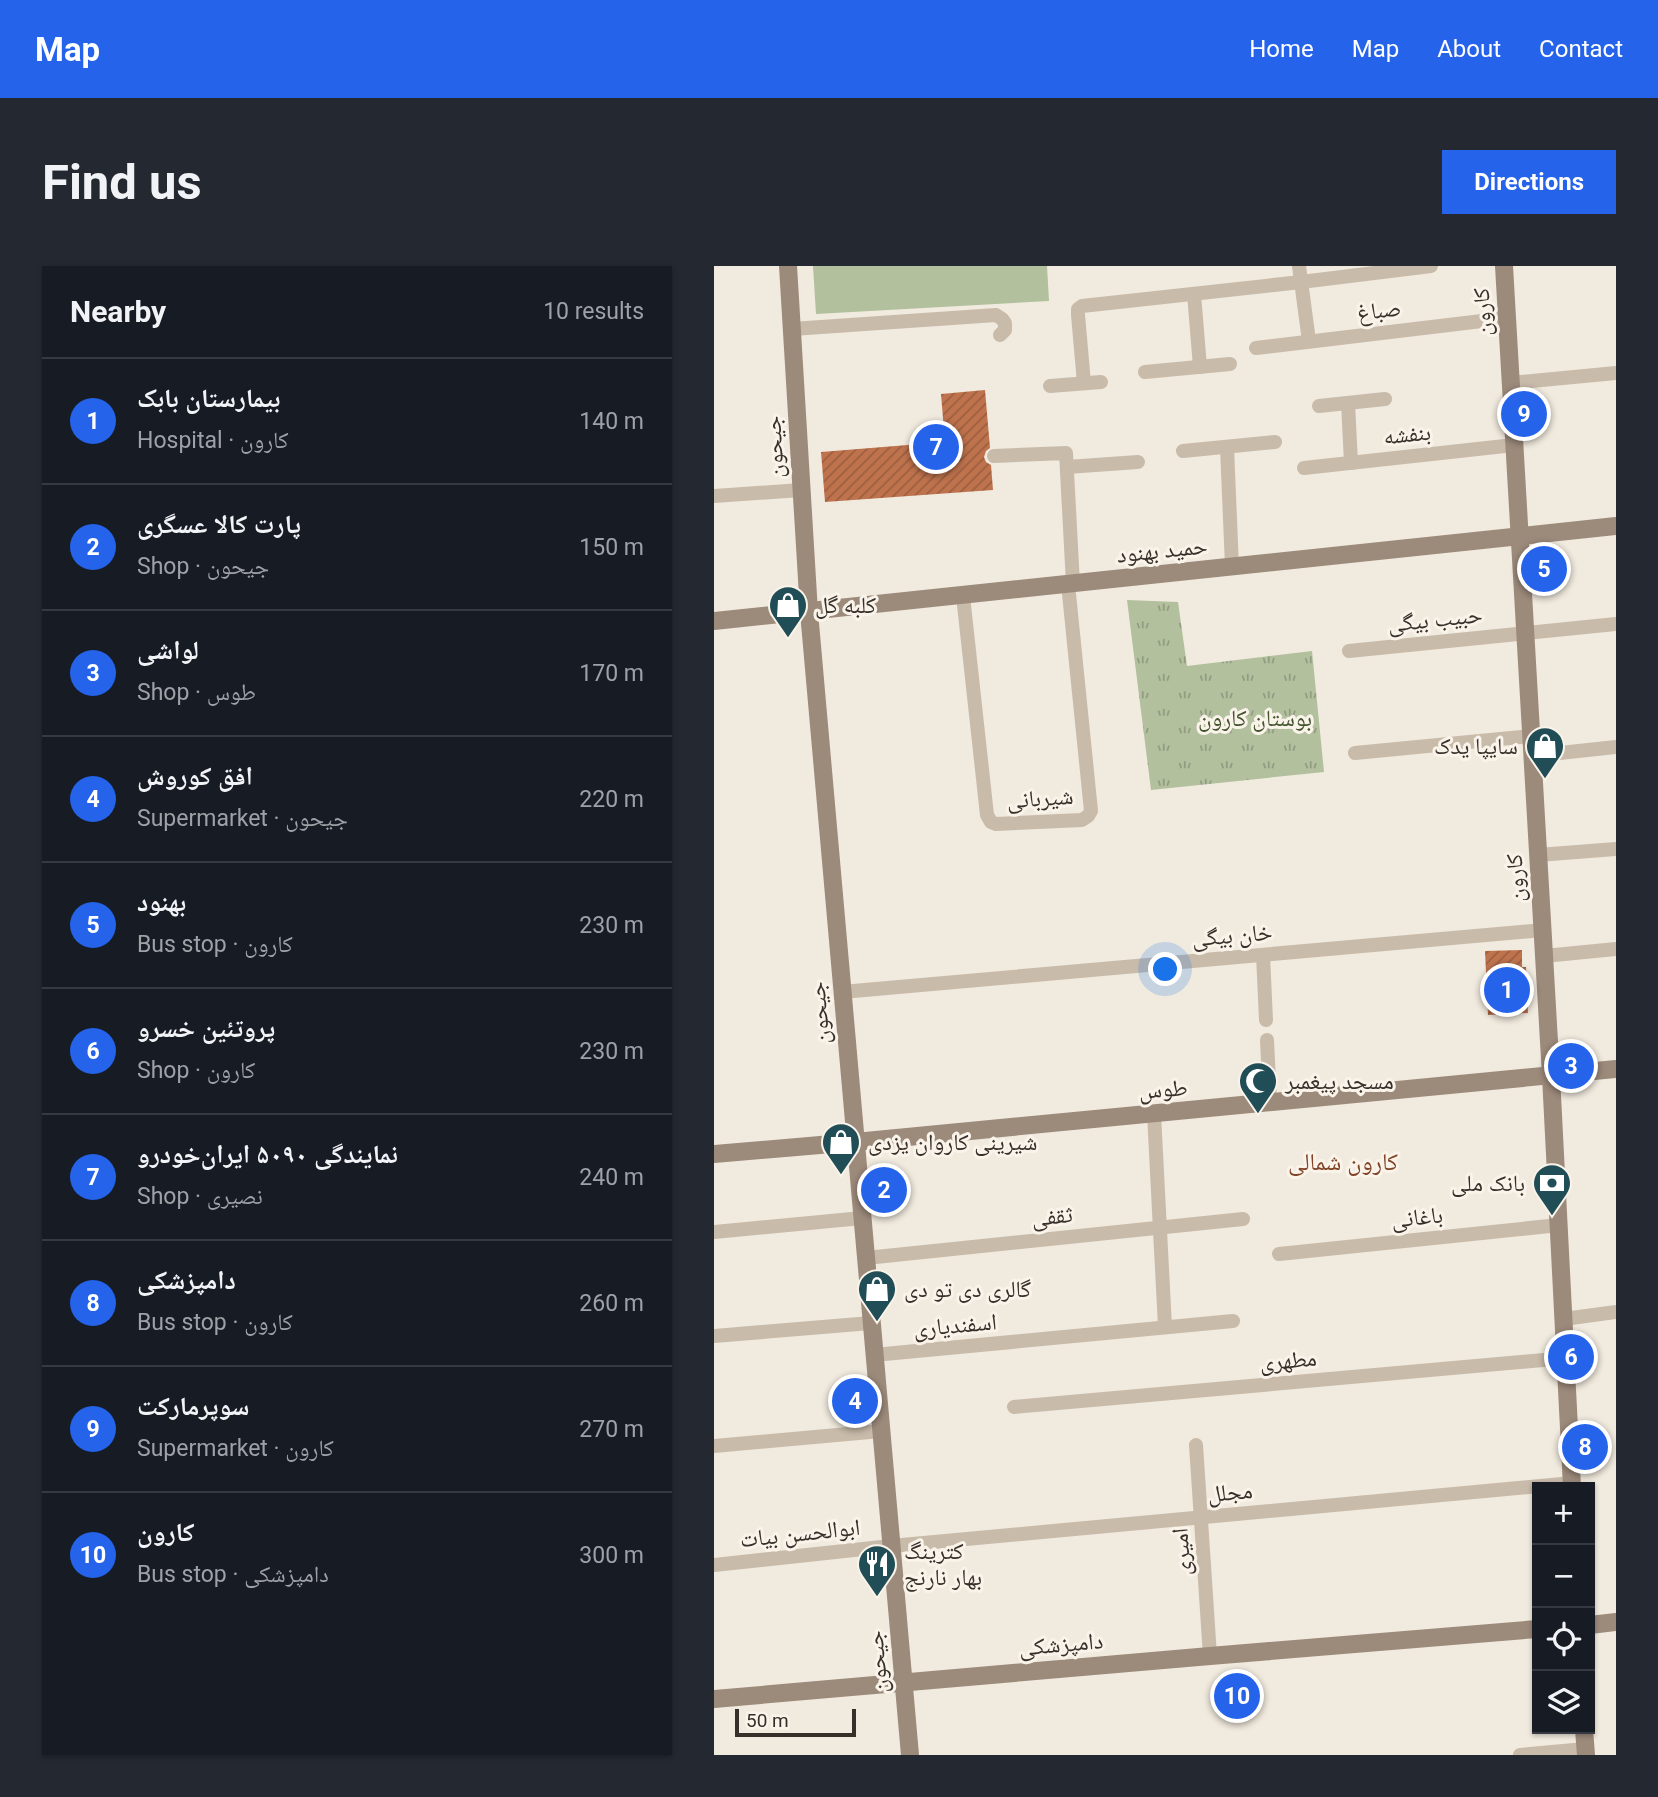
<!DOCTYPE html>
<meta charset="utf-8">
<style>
:root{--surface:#171b24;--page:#242831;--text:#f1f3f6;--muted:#9ea1a6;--line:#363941;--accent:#2563eb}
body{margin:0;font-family:Roboto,"Noto Naskh Arabic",sans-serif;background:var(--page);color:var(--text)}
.controls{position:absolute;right:21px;bottom:21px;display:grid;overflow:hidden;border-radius:0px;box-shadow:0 2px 5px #0004}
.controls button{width:63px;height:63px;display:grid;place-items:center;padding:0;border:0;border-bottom:2px solid var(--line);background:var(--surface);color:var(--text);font:35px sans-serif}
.scale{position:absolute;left:21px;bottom:18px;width:121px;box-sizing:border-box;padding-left:7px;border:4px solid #372f29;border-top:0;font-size:19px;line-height:24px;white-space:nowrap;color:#372f29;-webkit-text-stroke:5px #f9f3ea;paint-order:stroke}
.you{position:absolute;left:452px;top:704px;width:24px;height:24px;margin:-18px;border:5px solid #fff;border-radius:50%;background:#1a73e8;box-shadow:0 0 0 10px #1a73e833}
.badge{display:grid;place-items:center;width:46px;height:46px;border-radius:50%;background:var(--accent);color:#fff;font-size:23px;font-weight:700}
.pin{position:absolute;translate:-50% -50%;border:4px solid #fff;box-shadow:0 2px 7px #0006}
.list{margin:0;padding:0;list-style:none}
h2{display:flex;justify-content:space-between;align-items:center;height:91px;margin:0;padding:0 28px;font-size:30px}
h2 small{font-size:23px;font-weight:400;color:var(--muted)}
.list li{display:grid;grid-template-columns:46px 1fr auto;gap:21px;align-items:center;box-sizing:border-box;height:126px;padding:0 28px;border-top:2px solid var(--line)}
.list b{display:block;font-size:26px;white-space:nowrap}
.list p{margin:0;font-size:23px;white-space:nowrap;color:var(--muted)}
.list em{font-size:23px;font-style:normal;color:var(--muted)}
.icon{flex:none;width:38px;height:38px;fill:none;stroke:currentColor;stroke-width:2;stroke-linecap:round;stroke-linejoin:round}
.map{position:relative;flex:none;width:902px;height:1489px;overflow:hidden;border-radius:0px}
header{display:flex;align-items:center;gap:42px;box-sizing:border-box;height:98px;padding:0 35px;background:var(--accent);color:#fff}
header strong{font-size:33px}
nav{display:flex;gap:38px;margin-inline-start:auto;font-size:24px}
.intro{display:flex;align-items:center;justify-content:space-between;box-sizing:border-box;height:168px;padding:0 42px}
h1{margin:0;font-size:49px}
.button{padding:18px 32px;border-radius:0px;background:var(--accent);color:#fff;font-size:24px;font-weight:700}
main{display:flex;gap:42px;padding:0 42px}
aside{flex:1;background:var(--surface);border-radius:0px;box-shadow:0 2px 5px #0004}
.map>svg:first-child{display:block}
</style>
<header>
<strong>Map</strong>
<nav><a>Home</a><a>Map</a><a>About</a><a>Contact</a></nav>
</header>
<div class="intro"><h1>Find us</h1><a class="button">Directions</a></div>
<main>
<aside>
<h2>Nearby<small>10 results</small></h2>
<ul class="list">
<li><span class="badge">1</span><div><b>بیمارستان بابک</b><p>Hospital · کارون</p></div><em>140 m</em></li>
<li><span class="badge">2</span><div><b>پارت کالا عسگری</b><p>Shop · جیحون</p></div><em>150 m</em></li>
<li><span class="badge">3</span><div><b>لواشی</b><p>Shop · طوس</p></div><em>170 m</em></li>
<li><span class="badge">4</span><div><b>افق کوروش</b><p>Supermarket · جیحون</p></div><em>220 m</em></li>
<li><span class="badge">5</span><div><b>بهنود</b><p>Bus stop · کارون</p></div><em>230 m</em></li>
<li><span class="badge">6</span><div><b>پروتئین خسرو</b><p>Shop · کارون</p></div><em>230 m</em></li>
<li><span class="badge">7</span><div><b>نمایندگی ۵۰۹۰ ایران‌خودرو</b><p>Shop · نصیری</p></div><em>240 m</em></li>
<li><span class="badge">8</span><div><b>دامپزشکی</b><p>Bus stop · کارون</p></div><em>260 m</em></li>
<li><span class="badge">9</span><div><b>سوپرمارکت</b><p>Supermarket · کارون</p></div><em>270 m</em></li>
<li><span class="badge">10</span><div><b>کارون</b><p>Bus stop · دامپزشکی</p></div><em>300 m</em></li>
</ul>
</aside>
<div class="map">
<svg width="902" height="1489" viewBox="0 0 902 1489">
<defs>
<pattern id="park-tufts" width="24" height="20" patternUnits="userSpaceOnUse" patternTransform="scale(1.75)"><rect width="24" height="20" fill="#b2c09e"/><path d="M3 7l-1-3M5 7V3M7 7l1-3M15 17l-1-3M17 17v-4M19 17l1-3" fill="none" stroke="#929c81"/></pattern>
<pattern id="building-hatch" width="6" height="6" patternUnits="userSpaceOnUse" patternTransform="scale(1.75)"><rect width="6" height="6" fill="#bf734d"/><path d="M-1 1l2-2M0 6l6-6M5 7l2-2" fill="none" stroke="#9c5f40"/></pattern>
</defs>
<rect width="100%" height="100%" fill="#f1eade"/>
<path fill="#b2c09e" d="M99,0h234l2,35 -233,13z"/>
<path fill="url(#park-tufts)" d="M413,334l51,2 9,64 125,-15 12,121 -173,18z"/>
<g fill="url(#building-hatch)">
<path d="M271,124l5,58 -4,3 -2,6 2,5 5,3 2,25 -168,12 -4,-50 124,-10 -4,-48z"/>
<path d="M808,684v17h4l2,46 -40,2 -3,-64z"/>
</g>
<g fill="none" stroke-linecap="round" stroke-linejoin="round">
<g stroke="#c9bbaa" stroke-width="14">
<path d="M585,0l10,75"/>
<path d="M480,28l6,73"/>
<path d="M78,63l204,-14 6,4 3,4v7l-5,5"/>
<path d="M542,82l251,-30"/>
<path d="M431,106l85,-8"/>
<path d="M370,117l-6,-68v-6l4,-3 219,-24 130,-16"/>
<path d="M797,117l105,-10"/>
<path d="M336,120l51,-4"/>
<path d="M634,137l3,60"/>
<path d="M605,140l66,-7"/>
<path d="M513,181l5,120"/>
<path d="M469,185l92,-9"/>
<path d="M280,190l72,-3 7,131"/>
<path d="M353,201l71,-5"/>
<path d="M590,202l210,-23"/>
<path d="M0,230l87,-6"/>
<path d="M249,330l24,219 4,7 5,2 86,-4 6,-4 3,-5 -23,-227"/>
<path d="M635,385l267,-27"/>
<path d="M641,487l176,-17"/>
<path d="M818,490l84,-9"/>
<path d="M824,589l78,-6"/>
<path d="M549,689l3,65"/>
<path d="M830,690l72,-7"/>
<path d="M128,726l701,-62"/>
<path d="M553,774l3,63"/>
<path d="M440,848l11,213"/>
<path d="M0,966l148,-14"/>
<path d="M565,988l280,-29"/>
<path d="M152,992l377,-39"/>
<path d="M850,1053l52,-7"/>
<path d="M0,1070l157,-13"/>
<path d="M160,1089l359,-34"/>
<path d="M300,1141l552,-49"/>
<path d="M482,1179l14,211"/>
<path d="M0,1180l167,-15"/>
<path d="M0,1299l177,-19 681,-63"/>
<path d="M806,1489l65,-6"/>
</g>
<g stroke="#9c8a7b" stroke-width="18">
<path d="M74,0l21,346 101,1143"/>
<path d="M790,0l47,810 21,411"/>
<path d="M0,355l902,-95"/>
<path d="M0,888l141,-12 761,-73"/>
<path d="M876,1359l26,-3"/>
<path d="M0,1433l496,-43 327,-27"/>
<path d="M870,1463l2,26"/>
</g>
</g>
<defs>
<symbol id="shop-pin" viewBox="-11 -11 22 30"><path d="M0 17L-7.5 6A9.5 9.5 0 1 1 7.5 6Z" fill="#214e56" stroke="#f9f3ea"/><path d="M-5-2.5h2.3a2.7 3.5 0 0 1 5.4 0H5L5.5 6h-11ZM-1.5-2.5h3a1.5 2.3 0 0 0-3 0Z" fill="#fff"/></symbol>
<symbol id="mosque-pin" viewBox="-11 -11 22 30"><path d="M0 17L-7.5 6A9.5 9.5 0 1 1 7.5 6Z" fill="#214e56" stroke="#f9f3ea"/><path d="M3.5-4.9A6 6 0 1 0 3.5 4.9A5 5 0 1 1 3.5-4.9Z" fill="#fff"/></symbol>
<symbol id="bank-pin" viewBox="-11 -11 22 30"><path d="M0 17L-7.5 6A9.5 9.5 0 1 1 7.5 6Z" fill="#214e56" stroke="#f9f3ea"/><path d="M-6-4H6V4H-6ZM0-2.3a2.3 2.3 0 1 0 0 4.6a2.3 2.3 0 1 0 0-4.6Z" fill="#fff"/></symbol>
<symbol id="restaurant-pin" viewBox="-11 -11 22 30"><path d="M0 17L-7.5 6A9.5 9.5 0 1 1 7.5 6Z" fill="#214e56" stroke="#f9f3ea"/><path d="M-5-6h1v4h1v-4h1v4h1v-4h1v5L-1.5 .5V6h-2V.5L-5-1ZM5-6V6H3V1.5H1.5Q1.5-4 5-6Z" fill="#fff"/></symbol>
</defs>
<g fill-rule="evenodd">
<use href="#shop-pin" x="52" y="317" width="44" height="60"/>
<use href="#shop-pin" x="809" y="458" width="44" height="60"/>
<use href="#mosque-pin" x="522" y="793" width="44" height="60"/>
<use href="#shop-pin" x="105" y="854" width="44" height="60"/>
<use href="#bank-pin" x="816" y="895" width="44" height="60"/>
<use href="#shop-pin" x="141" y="1001" width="44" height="60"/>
<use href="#restaurant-pin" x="141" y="1276" width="44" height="60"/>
</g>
<g text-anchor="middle" stroke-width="6" stroke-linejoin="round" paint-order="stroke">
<g font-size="23" fill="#372f29" stroke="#f9f3ea">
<text transform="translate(665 44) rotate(-7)" y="8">صباغ</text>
<text transform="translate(768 46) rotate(-93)" y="8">کارون</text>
<text transform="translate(693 168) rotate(-6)" y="8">بنفشه</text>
<text transform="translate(60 181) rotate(-93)" y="8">جیحون</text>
<text transform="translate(448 284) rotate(-6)" y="8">حمید بهنود</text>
<text transform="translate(721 353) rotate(-6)" y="8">حبیب بیگی</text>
<text transform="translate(326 532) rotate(-4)" y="8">شیربانی</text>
<text transform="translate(801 612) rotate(-93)" y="8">کارون</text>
<text transform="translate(518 669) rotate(-5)" y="8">خان بیگی</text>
<text transform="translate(105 747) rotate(-95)" y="8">جیحون</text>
<text transform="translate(449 823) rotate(-5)" y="8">طوس</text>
<text transform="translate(338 950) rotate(-6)" y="8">ثقفی</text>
<text transform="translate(703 951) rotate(-6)" y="8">باغانی</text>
<text transform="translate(241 1059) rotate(-5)" y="8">اسفندیاری</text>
<text transform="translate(574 1094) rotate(-5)" y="8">مطهری</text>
<text transform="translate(516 1226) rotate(-5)" y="8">مجلل</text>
<text transform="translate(86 1267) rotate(-6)" y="8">ابوالحسن بیات</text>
<text transform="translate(467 1286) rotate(-94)" y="8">امیری</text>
<text transform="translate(347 1378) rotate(-5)" y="8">دامپزشکی</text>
<text transform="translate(163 1396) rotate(-95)" y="8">جیحون</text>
</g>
<g font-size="23" fill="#372f29" stroke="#f9f3ea" text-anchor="start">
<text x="101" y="347">کلبه گل</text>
<text x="804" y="488" text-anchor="end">سایپا یدک</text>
<text x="571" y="823">مسجد پیغمبر</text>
<text x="154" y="884">شیرینی کاروان یزدی</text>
<text x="811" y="925" text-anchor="end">بانک ملی</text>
<text x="190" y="1031">گالری دی تو دی</text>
<text x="190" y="1293">کترینگ<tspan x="190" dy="26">بهار نارنج</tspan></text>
</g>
<g font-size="23" fill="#43542e" stroke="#f9f3ea">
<text x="541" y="460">بوستان کارون</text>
</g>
<g font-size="24" fill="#814427" stroke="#f9f3ea">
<text x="629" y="904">کارون شمالی</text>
</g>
</g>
</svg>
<div class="controls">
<button>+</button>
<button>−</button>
<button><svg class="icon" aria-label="locate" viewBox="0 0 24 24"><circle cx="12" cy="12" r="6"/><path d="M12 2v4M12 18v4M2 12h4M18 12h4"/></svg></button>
<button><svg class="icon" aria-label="layers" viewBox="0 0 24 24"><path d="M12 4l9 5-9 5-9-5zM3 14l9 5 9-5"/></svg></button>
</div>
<div class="scale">50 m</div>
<div class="you"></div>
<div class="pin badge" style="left:793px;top:724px">1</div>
<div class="pin badge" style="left:170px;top:924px">2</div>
<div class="pin badge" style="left:857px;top:800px">3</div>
<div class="pin badge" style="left:141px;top:1135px">4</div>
<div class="pin badge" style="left:830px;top:303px">5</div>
<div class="pin badge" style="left:857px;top:1091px">6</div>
<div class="pin badge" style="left:222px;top:181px">7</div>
<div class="pin badge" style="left:871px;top:1181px">8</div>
<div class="pin badge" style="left:810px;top:148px">9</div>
<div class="pin badge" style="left:523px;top:1430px">10</div>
</div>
</main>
